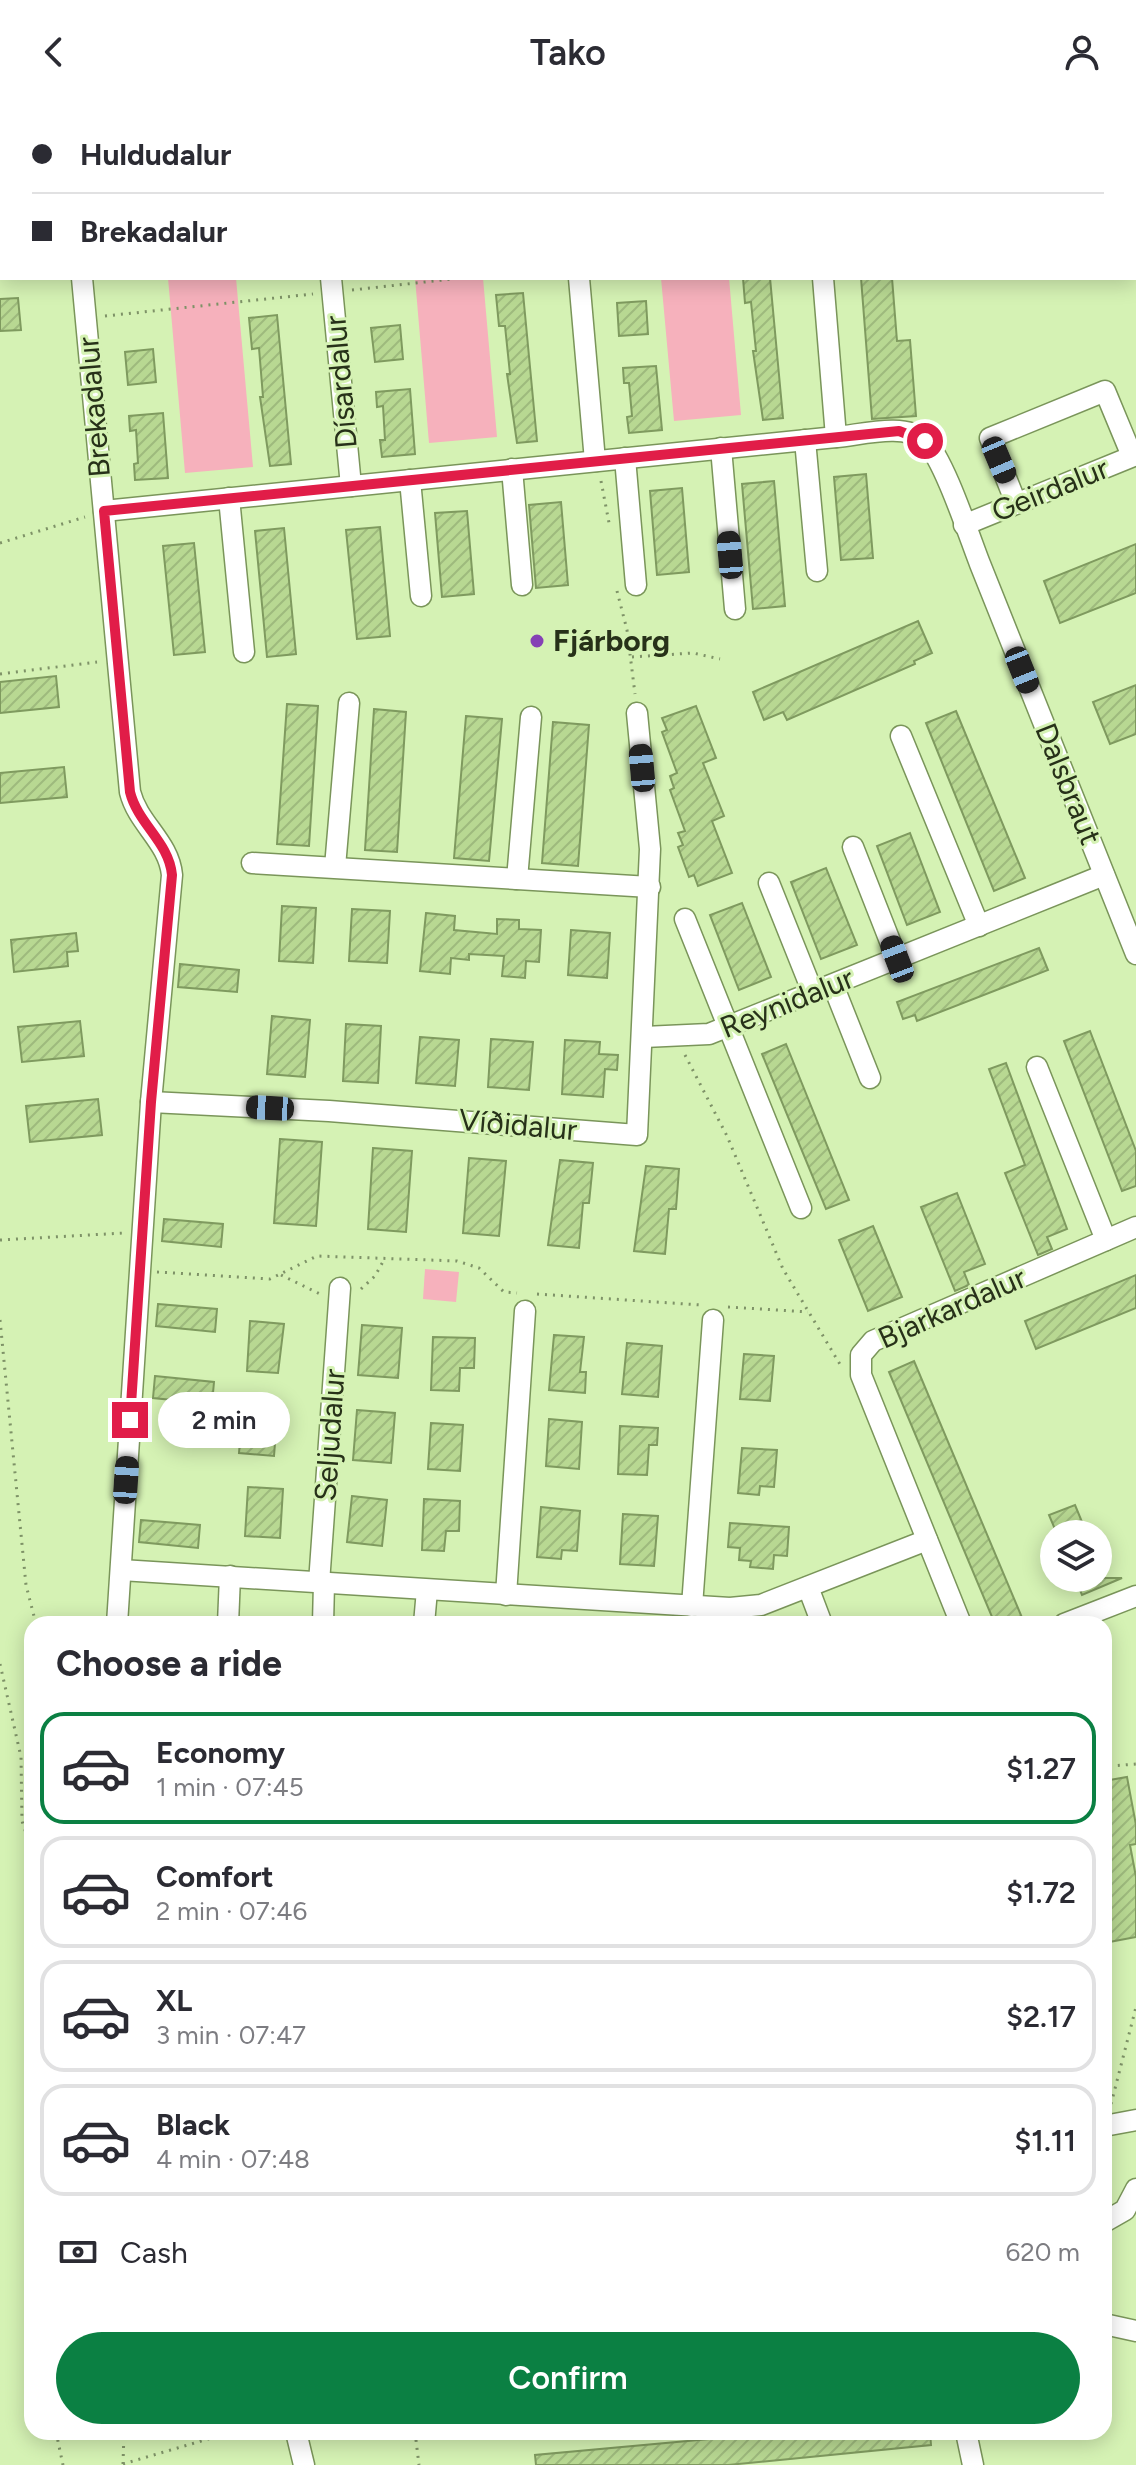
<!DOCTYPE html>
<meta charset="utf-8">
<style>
:root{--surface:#fff;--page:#f2f2f3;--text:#2b2b33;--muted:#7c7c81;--line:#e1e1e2;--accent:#0b8043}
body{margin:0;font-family:Figtree,sans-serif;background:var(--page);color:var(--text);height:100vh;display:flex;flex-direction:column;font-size:30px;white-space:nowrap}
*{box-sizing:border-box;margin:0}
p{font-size:26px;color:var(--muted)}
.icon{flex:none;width:44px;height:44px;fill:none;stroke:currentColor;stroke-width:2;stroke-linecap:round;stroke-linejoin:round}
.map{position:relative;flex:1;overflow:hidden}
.panel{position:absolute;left:24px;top:1512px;width:1088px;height:824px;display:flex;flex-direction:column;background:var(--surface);border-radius:24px;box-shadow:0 4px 20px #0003}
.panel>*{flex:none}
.top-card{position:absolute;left:0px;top:0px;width:1136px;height:176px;box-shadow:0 4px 20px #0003;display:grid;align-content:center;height:176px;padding:0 32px;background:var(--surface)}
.controls{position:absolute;left:1040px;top:1416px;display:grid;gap:16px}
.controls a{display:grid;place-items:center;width:72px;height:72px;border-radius:50%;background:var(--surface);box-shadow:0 4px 20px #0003;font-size:40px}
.end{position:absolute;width:36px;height:36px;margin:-18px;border:10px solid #e11d48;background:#fff;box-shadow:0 0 0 4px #fff}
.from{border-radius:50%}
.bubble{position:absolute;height:56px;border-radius:28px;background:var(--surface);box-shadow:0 4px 20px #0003;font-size:26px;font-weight:600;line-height:56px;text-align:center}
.car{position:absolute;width:24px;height:48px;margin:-24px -12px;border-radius:10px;box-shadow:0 0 6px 2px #0007;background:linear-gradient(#222 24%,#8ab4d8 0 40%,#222 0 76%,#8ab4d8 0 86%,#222 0)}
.top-card b{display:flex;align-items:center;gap:28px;height:76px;font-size:30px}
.top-card b+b{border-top:2px solid var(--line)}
.top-card i{width:20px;height:20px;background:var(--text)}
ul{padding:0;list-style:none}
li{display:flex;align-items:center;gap:24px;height:112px;margin:0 16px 12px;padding:0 16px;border:4px solid var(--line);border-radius:24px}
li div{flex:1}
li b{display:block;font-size:30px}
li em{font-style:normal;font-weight:600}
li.current{border-color:var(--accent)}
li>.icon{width:72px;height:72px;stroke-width:1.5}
h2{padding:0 32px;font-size:36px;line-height:96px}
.pay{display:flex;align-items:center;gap:20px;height:88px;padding:0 32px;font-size:30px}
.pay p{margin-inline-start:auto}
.primary-button{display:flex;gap:16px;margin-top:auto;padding:16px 32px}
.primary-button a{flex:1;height:92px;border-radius:48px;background:var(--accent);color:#fff;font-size:32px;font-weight:600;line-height:92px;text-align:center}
header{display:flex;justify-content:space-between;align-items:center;height:104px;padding:0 32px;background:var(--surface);font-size:36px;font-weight:600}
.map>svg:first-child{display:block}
</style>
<header><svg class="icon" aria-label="back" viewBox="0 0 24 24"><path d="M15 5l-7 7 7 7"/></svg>Tako<svg class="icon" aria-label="person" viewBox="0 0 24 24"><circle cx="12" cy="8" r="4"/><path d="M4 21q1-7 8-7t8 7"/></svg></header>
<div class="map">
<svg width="1136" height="2361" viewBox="0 0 1136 2361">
<defs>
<pattern id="building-hatch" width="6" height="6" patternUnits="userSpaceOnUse" patternTransform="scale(2)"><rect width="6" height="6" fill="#b8d892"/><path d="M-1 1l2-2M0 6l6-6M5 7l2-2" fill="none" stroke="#9eba7d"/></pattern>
</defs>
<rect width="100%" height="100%" fill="#d5f2b4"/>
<!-- green -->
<g fill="#f6b1bc">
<path d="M168,174H236L253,363L185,369Z"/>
<path d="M415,174H483L497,333L429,339Z"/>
<path d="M661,174H729L741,311L674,317Z"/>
<path d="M425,1165L459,1168L456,1198L423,1195Z"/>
</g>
<!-- building -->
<g fill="url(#building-hatch)" stroke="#7f9a5f" stroke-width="2">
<path d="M743,174H770L783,314L763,316L753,247H756L751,198L745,199Z"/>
<path d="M861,174H892L897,237L910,236L916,312L872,315Z"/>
<path d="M523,189L537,337L517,339L507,270H510L505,222H499L496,191Z"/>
<path d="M18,194L21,226L0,227V195Z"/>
<path d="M646,197L648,230L619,232L617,199Z"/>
<path d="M277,211L291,360L270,362L260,293H263L259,244L252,245L249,214Z"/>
<path d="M400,221L403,255L375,258L371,224Z"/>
<path d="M153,245L156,278L128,281L125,248Z"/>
<path d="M656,262L662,326L629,329L627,313L632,312L629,279H624L623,264Z"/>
<path d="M410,285L415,350L382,353L380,336H385L383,302L377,303L376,288Z"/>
<path d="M163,309L168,374L135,376L134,360L138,359L136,326L130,327L129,312Z"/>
<path d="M866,370L873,454L841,456L834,373Z"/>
<path d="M774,377L785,502L753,505L742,380Z"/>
<path d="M682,384L689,468L657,471L650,387Z"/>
<path d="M561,398L568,481L536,484L529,401Z"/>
<path d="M467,407L474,490L442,493L435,409Z"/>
<path d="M380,423L390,532L357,535L346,426Z"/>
<path d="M284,424L296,550L267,553L255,427Z"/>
<path d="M194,439L205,548L174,551L163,442Z"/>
<path d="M1136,440V489L1060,519L1044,477Z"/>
<path d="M918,517L932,549L914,557L915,560L787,616L783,608L764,616L753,588Z"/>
<path d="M56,572L59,603L0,609V578Z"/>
<path d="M1136,581V630L1110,640L1093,598Z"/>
<path d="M287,600L318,602L309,742L277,740Z"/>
<path d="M696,602L716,654L703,659L724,712L712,717L732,769L698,782L694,771L689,773L678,743L683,741L678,729L685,727L670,686L674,684L670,672L677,669L662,628L667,626L662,614Z"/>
<path d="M374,605L406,608L397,748L365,746Z"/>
<path d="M956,607L1025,774L994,787L926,619Z"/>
<path d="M466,612L502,615L489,757L454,754Z"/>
<path d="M553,618L589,621L578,762L542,759Z"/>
<path d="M64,663L67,693L0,699V669Z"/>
<path d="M910,729L940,808L907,821L877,742Z"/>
<path d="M826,764L857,841L821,855L791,778Z"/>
<path d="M742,799L771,873L739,886L710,811Z"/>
<path d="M282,802L316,804L313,859L279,857Z"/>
<path d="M352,805L390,807L387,859L349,857Z"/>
<path d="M426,809L455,812L454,826L497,830V815L519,816V825L541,826L539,858L526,857L525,874L502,872L504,852L469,850V856L451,854L450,870L420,867Z"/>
<path d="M571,826L610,829L607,874L568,871Z"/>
<path d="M76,829L78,847L67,848L68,862L14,868L11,836Z"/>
<path d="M1039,844L1048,866L917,917L915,911L903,915L897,898Z"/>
<path d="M180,860L239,866L237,888L178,883Z"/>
<path d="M272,912L310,916L305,973L267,970Z"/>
<path d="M80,917L84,952L22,958L18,923Z"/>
<path d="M346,920L381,922L378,979L343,977Z"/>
<path d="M1090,927L1136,1047V1082L1122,1087L1064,937Z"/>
<path d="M420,933L459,936L455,982L416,979Z"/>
<path d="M491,935L533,938L529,986L488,983Z"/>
<path d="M565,936L600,938L599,950L618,951L617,966L605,965L603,993L562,990Z"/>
<path d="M786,940L849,1096L826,1105L762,950Z"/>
<path d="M1006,959L1067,1125L1047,1133L1052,1145L1038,1151L1005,1069L1025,1061L989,965Z"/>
<path d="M98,995L102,1031L30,1038L26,1002Z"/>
<path d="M280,1035L322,1038L316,1122L274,1119Z"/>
<path d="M373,1044L412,1047L406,1128L368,1125Z"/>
<path d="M469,1054L506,1057L499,1132L463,1129Z"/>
<path d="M560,1056L593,1059L589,1099H583L579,1144L548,1141Z"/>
<path d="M646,1062L679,1065L676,1105H669L665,1150L634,1147Z"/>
<path d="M957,1089L985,1160L964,1168L969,1181L955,1187L921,1103Z"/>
<path d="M164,1115L223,1120L221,1143L162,1137Z"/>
<path d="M873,1122L902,1193L868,1207L839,1136Z"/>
<path d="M1136,1171V1204L1036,1245L1025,1217Z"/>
<path d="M158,1200L217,1205L215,1228L156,1222Z"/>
<path d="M250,1217L284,1220L278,1269L247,1267Z"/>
<path d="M362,1221L402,1224L398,1274L358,1271Z"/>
<path d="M554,1231L584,1233L580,1268H586L585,1289L549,1286Z"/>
<path d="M433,1233L475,1234L474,1264H460L459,1287L431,1286Z"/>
<path d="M627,1239L662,1242L658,1293L622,1290Z"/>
<path d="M744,1250L774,1252L770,1297L740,1295Z"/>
<path d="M914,1257L1023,1516L1014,1520H995L889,1268Z"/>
<path d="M155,1272L214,1278L212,1300L153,1294Z"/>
<path d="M243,1298L278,1301L274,1352L239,1349Z"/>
<path d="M357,1306L395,1309L391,1359L353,1356Z"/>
<path d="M549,1315L582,1318L579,1365L546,1362Z"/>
<path d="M431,1319L463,1321L460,1367L428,1365Z"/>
<path d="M620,1322L658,1324L657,1341H649L647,1371L618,1370Z"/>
<path d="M742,1344L777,1346L774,1383L760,1382L759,1391L738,1389Z"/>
<path d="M248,1383L283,1385L280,1434L245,1432Z"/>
<path d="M352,1392L387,1396L382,1442L347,1438Z"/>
<path d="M424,1395L460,1397L459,1427H446L444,1447L422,1446Z"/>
<path d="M1075,1401L1087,1430H1057L1049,1411Z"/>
<path d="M541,1403L580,1407L577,1447L562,1446L561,1455L537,1453Z"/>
<path d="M623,1410L658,1412L654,1462L620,1460Z"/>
<path d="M141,1416L200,1421L198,1444L139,1438Z"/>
<path d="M730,1419L789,1423L787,1452L774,1451L773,1465L750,1463L751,1457L739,1456L740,1444L728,1443Z"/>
<path d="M1075,1474H1122L1082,1491Z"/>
<path d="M1127,1673L1136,1721V1740L1130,1741L1136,1773V1833L1104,1839V1677Z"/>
<path d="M785,2328H930L931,2341L728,2361H536L535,2351Z"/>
</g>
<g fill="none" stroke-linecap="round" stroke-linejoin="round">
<defs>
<g id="minor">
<path d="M314,0L315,2"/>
<path d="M564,0V2"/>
<path d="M808,0L809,2"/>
<path d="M169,2L193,0"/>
<path d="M82,174L130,688C138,720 169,738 172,771L151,998L117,1520"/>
<path d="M331,174L351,382"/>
<path d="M579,174L595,357"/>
<path d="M823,174L836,333"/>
<path d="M805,336L817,467"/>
<path d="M721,344L735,505"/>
<path d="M625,354L636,481"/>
<path d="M512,365L522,481"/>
<path d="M410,376L421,492"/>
<path d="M229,394L244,548"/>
<path d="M1016,399L990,334L1105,287L1132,352"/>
<path d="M104,407L836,333C861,331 905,318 925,337C944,355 969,432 980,460C1032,590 1084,720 1136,850"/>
<path d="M964,421L1136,351"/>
<path d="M901,632L979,822"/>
<path d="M853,743L897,855"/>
<path d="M252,759L650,783"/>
<path d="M335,763L349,599"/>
<path d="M517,775L531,613"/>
<path d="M769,779L813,889"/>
<path d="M685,815L801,1104"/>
<path d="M833,881L870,974"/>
<path d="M644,933L709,930L1104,771"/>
<path d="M1037,963L1106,1136"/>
<path d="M151,998L329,1007L637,1031L650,745L637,609"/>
<path d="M121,1466L730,1504L761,1501L927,1436"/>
<path d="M319,1479L340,1184"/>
<path d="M808,1483L822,1520"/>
<path d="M506,1491L525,1207"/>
<path d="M692,1502L713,1216"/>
<path d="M228,1520L230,1472"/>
<path d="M323,1520L324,1479"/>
<path d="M424,1520L427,1486"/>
<path d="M961,1520L861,1271V1251L873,1237L1136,1123"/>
<path d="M1064,1520L1136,1492"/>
<path d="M1104,2022L1136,2016"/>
<path d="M1104,2118L1125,2106L1136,2085"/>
<path d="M1104,2220L1136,2227"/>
<path d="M296,2328L304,2361"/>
<path d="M966,2328L973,2361"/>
</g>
</defs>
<!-- minor casing -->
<use href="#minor" stroke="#7a955a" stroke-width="23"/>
<!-- path -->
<g stroke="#7e9267" stroke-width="3" stroke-dasharray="2 6" stroke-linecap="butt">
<path d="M352,186L461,174"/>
<path d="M105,212L313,190"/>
<path d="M601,377L610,424"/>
<path d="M0,439L85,413"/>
<path d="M617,487L627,526L635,590"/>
<path d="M632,553L693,549L720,555"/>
<path d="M0,570L97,558"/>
<path d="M685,951L727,1032L783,1165L841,1262"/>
<path d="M0,1136L124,1129"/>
<path d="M157,1168L270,1175L317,1152L457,1157L479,1164L504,1188L517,1189"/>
<path d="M281,1171L320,1190"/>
<path d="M361,1185L375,1172L385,1154"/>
<path d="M537,1190L701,1201"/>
<path d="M728,1203L808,1208"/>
<path d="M0,1216L26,1481L36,1520"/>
<path d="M0,1560L21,1653L22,1717L32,1747"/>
<path d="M1104,1647L1110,1662L1136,1660"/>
<path d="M1111,2000L1136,1903"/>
<path d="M56,2328L63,2361"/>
<path d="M415,2328L419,2361"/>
<path d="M123,2360L232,2328"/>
<path d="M123,2360L124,2328"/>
</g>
<!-- minor -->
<use href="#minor" stroke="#fff" stroke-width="20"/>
</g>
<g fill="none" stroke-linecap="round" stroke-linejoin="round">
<!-- route -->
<path stroke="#e11d48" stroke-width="10" d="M130,1316L151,998L172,771C169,738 138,720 130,688L104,407L899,327L925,337"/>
</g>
<!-- markers -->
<circle fill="#8541b5" stroke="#d5f2b4" stroke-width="3" cx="537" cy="537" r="8"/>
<g text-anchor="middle" stroke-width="6" stroke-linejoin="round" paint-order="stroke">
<!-- street labels -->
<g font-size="30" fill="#273119" stroke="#d5f2b4">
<text transform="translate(341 278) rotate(-95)" y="10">Dísardalur</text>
<text transform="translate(94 303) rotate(-95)" y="10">Brekadalur</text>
<text transform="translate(1050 386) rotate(-22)" y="10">Geirdalur</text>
<text transform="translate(1068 680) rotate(68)" y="10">Dalsbraut</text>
<text transform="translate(787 899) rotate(-22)" y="10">Reynidalur</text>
<text transform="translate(518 1021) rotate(5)" y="10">Víðidalur</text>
<text transform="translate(952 1204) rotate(-24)" y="10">Bjarkardalur</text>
<text transform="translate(330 1331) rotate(-86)" y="10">Seljudalur</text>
</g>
<!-- poi labels -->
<g font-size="30" font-weight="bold" fill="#273119" stroke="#d5f2b4" text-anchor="start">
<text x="553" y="547">Fjárborg</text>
</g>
</g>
</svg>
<div class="controls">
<a><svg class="icon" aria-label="layers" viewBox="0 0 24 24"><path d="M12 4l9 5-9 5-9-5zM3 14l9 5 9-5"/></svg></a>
</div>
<i class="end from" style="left:925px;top:337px"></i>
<i class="end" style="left:130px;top:1316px"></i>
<div class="bubble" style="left:158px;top:1288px;width:132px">2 min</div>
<i class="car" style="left:999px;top:356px;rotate:157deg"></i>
<i class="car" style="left:730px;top:451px;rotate:355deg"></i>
<i class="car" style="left:1022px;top:566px;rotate:158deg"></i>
<i class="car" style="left:642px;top:664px;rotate:355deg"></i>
<i class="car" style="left:897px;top:855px;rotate:339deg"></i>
<i class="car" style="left:270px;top:1004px;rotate:273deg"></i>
<i class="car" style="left:126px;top:1376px;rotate:4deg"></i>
<div class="top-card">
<b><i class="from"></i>Huldudalur</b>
<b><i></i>Brekadalur</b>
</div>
<section class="panel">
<h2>Choose a ride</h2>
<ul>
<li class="current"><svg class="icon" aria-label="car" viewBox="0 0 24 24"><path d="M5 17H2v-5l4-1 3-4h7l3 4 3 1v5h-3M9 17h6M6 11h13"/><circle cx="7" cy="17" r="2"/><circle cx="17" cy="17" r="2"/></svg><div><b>Economy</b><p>1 min · 07:45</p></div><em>$1.27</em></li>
<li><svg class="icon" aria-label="car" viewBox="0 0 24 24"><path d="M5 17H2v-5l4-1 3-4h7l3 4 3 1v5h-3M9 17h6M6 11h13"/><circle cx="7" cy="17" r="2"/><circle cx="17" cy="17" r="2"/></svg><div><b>Comfort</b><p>2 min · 07:46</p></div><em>$1.72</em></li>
<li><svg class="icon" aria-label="car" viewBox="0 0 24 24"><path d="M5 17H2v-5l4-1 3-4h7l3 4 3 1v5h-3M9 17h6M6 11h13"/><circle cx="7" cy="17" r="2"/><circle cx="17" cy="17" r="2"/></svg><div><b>XL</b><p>3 min · 07:47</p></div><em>$2.17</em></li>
<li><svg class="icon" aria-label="car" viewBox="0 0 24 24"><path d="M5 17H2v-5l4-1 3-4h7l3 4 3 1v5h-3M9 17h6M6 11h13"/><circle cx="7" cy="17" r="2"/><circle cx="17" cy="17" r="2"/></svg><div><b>Black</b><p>4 min · 07:48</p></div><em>$1.11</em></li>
</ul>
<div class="pay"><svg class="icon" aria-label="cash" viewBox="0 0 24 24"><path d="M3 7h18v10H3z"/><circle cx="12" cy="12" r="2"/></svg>Cash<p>620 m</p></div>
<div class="primary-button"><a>Confirm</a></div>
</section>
</div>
